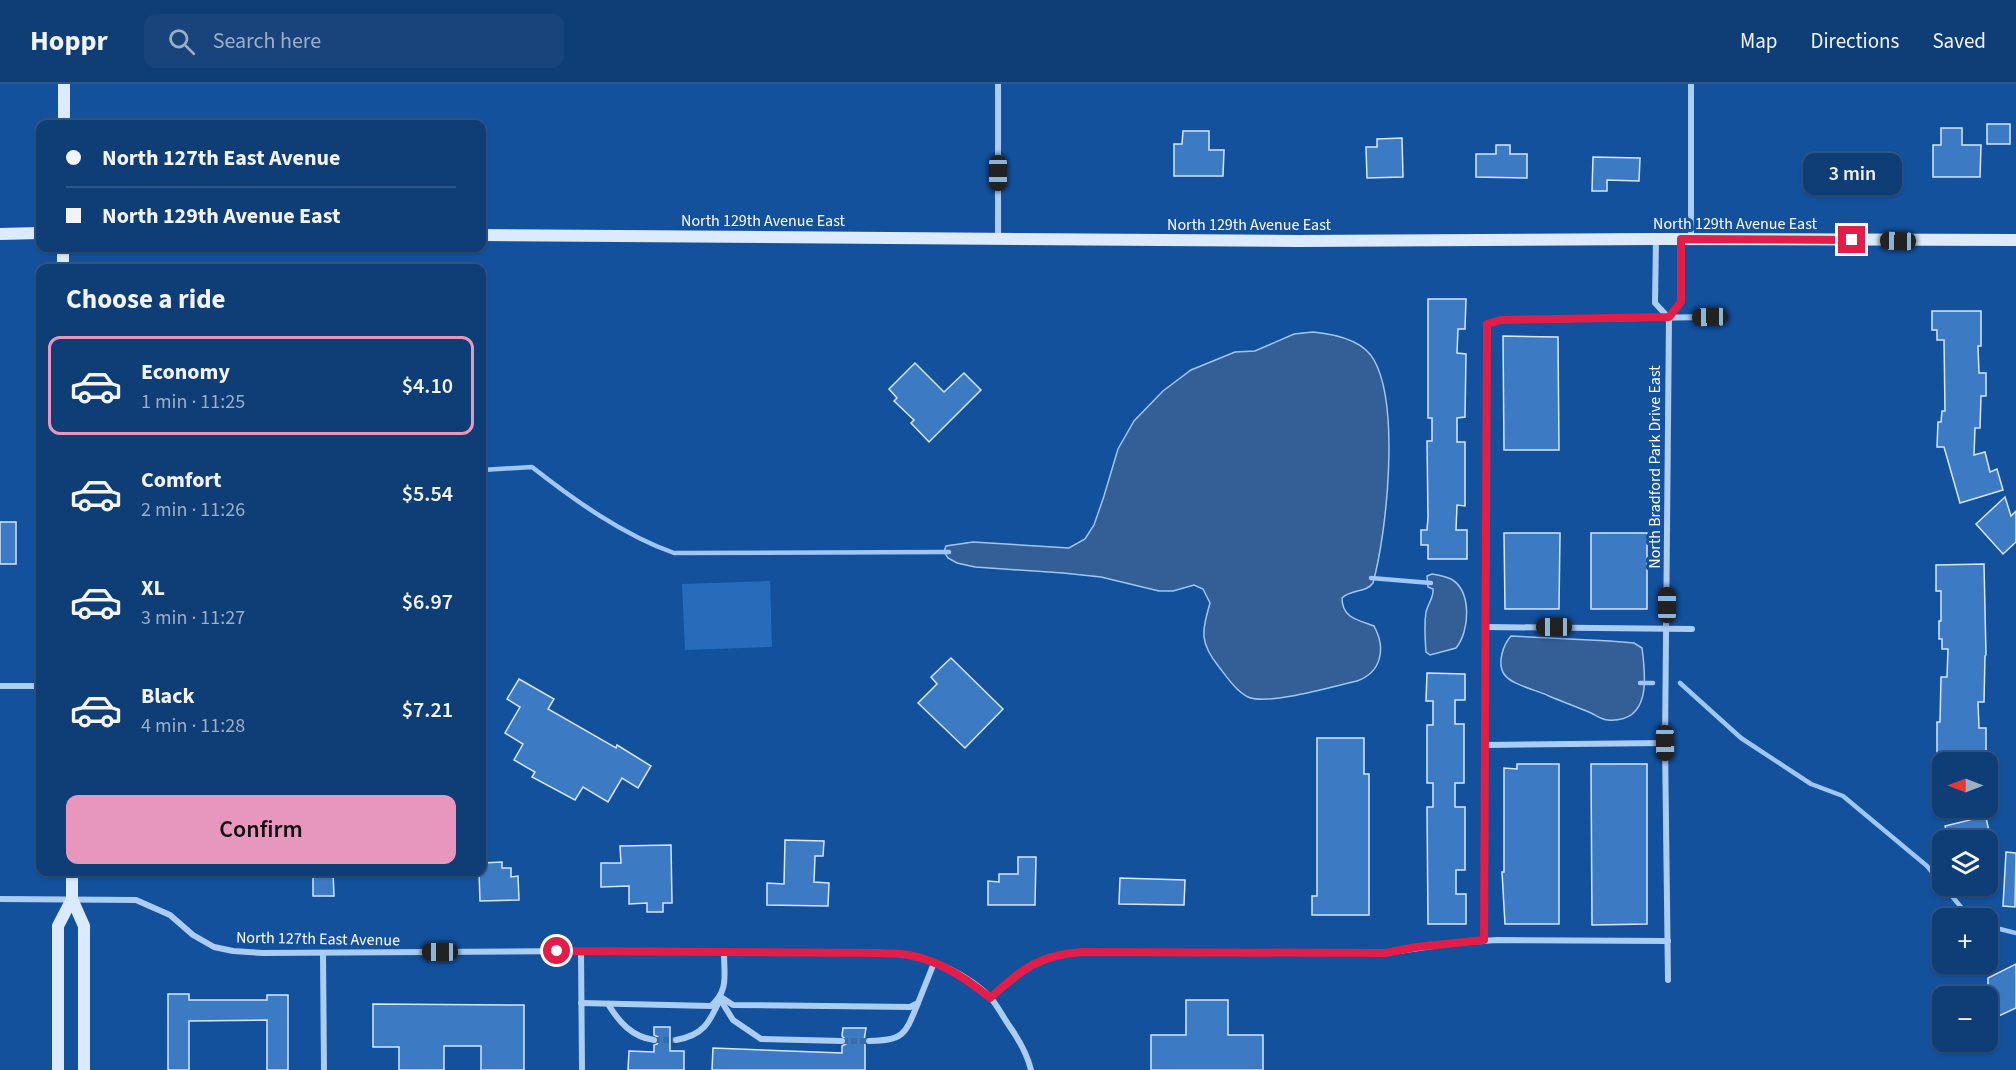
<!DOCTYPE html>
<meta charset="utf-8">
<style>
:root{--surface:#0f3d76;--page:#18447b;--text:#f1f3f6;--muted:#9baec5;--line:#2f5688;--accent:#e797bd}
body{margin:0;font-family:"Source Sans 3",sans-serif;background:var(--page);color:var(--text);height:100vh;display:flex;flex-direction:column;font-size:22px;white-space:nowrap}
*{box-sizing:border-box;margin:0}
p{font-size:20px;color:var(--muted)}
.icon{flex:none;width:33px;height:33px;fill:none;stroke:currentColor;stroke-width:2;stroke-linecap:round;stroke-linejoin:round}
.map{position:relative;flex:1;overflow:hidden}
.panel{position:absolute;left:36px;top:180px;width:450px;height:612px;display:flex;flex-direction:column;background:var(--surface);border-radius:12px;box-shadow:0 2px 4px #0004,0 0 0 2px var(--line)}
.panel>*{flex:none}
.guide{position:absolute;left:36px;top:36px;width:450px;height:132px;border-radius:12px;box-shadow:0 2px 4px #0004,0 0 0 2px var(--line);display:grid;align-content:center;height:132px;padding:0 30px;background:var(--surface)}
.needle{width:39px;rotate:270deg}
.tools{position:absolute;left:1932px;top:668px;display:grid;gap:12px}
.tools a{display:grid;place-items:center;width:66px;height:66px;border-radius:12px;background:var(--surface);box-shadow:0 2px 4px #0004,0 0 0 2px var(--line);font-size:30px}
.end{position:absolute;width:27px;height:27px;margin:-14px;border:8px solid #e11d48;background:#fff;box-shadow:0 0 0 3px #fff}
.from{border-radius:50%}
.bubble{position:absolute;height:42px;border-radius:12px;background:var(--surface);box-shadow:0 2px 4px #0004,0 0 0 2px var(--line);font-size:20px;font-weight:600;line-height:42px;text-align:center}
.car{position:absolute;width:18px;height:36px;margin:-18px -9px;border-radius:8px;box-shadow:0 0 4px 2px #0007;background:linear-gradient(#222 24%,#8ab4d8 0 40%,#222 0 76%,#8ab4d8 0 86%,#222 0)}
.guide b{display:flex;align-items:center;gap:21px;height:57px;font-size:22px}
.guide b+b{border-top:2px solid var(--line)}
.guide i{width:15px;height:15px;background:var(--text)}
ul{padding:0;list-style:none}
li{display:flex;align-items:center;gap:18px;height:99px;margin:0 12px 9px;padding:0 18px;border:3px solid transparent;border-radius:12px}
li div{flex:1}
li b{display:block;font-size:22px}
li em{font-style:normal;font-weight:600}
li.current{border-color:var(--accent)}
li>.icon{width:54px;height:54px;stroke-width:1.5}
h2{padding:0 30px;font-size:27px;line-height:72px}
.action{display:flex;gap:12px;margin-top:auto;padding:12px 30px}
.action a{flex:1;height:69px;border-radius:12px;background:var(--accent);color:#111;font-size:24px;font-weight:600;line-height:69px;text-align:center}
header{display:flex;align-items:center;gap:36px;box-sizing:border-box;height:84px;padding:0 30px;background:var(--surface);border-bottom:2px solid var(--line)}
header strong{font-size:28px}
nav{display:flex;gap:33px;margin-inline-start:auto;font-size:21px}
.search{width:420px;height:54px;background:var(--page);display:flex;align-items:center;gap:15px;box-sizing:border-box;padding:0 21px;border-radius:12px;color:var(--muted);font-size:22px}
.map>svg:first-child{display:block}
</style>
<header>
<strong>Hoppr</strong>
<div class="search"><svg class="icon" aria-label="search" viewBox="0 0 24 24"><circle cx="10" cy="10" r="6"/><path d="M15 15l6 6"/></svg>Search here</div>
<nav><a>Map</a><a>Directions</a><a>Saved</a></nav>
</header>
<div class="map">
<svg width="2016" height="986" viewBox="0 0 2016 986">
<rect width="100%" height="100%" fill="#14519d"/>
<!-- green -->
<path fill="#276bbb" d="M770,497L772,563L685,566L682,500Z"/>
<!-- water -->
<g fill="#335e96" stroke="#9ec7f6" stroke-width="1.5">
<path d="M1313,248C1334,250 1363,256 1374,276C1400,322 1387,448 1373,499C1366,509 1351,505 1342,514C1342,534 1358,536 1374,542C1386,564 1382,588 1357,597C1335,602 1267,622 1248,613C1236,607 1227,593 1219,583C1199,558 1202,548 1210,519L1203,505L1194,501L1173,507H1159L1101,493L1063,489L975,483L957,479L948,474L944,468L946,462L973,458L1069,464L1085,455L1094,441L1104,412L1118,365L1134,337L1163,307L1191,286L1235,268L1255,267L1294,250Z"/>
<path d="M1432,490C1438,491 1445,492 1451,495C1472,507 1470,547 1456,564L1430,571L1426,568C1425,555 1424,541 1426,528C1428,519 1434,514 1433,505L1428,503L1427,492Z"/>
<path d="M1511,552L1610,557L1634,559L1642,564C1646,594 1651,639 1608,636C1602,636 1597,632 1591,629C1577,623 1563,618 1549,612C1537,606 1511,601 1504,590C1497,579 1503,561 1511,552Z"/>
</g>
<g fill="none" stroke-linecap="round" stroke-linejoin="round">
<!-- stream -->
<g stroke="#9ec7f6" stroke-width="4.5">
<path d="M482,386L532,383C574,416 623,451 674,469L949,468"/>
<path d="M1371,494L1431,499"/>
<path d="M1640,599H1653"/>
<path d="M1680,599L1741,654L1811,700L1843,712L1927,782L1970,834"/>
<path d="M1988,842L2016,849"/>
</g>
</g>
<!-- building -->
<g fill="#3d7ac4" stroke="#d4e7fd" stroke-width="1.5">
<rect x="1987" y="40" width="23" height="20"/>
<path d="M1941,44H1962V61H1981L1980,93H1933V61H1941Z"/>
<path d="M1183,47H1209V66H1224L1223,92H1174V60H1182Z"/>
<path d="M1402,54L1403,93L1367,94L1366,63H1377V55Z"/>
<path d="M1496,61H1510V70H1527V94L1476,93V70H1496Z"/>
<path d="M1593,73L1640,74L1639,97L1607,96V107H1592Z"/>
<path d="M1428,215H1466L1465,245H1458L1457,269L1466,270L1465,333L1457,334V358H1465V422L1457,421L1456,446H1467V475H1428V461H1421V446H1427L1428,433L1427,357H1432V334H1428Z"/>
<path d="M1932,227H1981V262H1978L1979,289H1986V312H1981L1980,344H1975L1974,371L1985,368L1990,388L1997,385L2003,406L1960,419L1944,363H1937L1938,338H1941L1942,327H1945L1944,256H1937V246H1932Z"/>
<path d="M1503,252L1558,253L1559,366H1504Z"/>
<path d="M915,279L944,308L964,289L981,306L929,358L911,339L914,336L894,317L897,314L889,305Z"/>
<path d="M2005,413L2011,432L2016,427V458L2003,470L1976,440Z"/>
<rect x="0" y="438" width="16" height="42"/>
<path d="M1504,449H1560L1559,525H1505Z"/>
<rect x="1591" y="449" width="56" height="76"/>
<path d="M1984,480L1986,571L1985,572L1984,618H1978L1979,644H1986V678H1937V638H1940L1941,593H1947L1948,565H1942V555H1939V537H1941V507H1936V481Z"/>
<path d="M951,574L1003,625L965,664L918,619L937,600L931,593Z"/>
<path d="M1427,589L1465,590V616H1455V640H1464V699H1455V723H1465V786H1456V810H1466V840H1428L1427,723H1433V699H1427V641H1433V617H1426Z"/>
<path d="M519,595L554,615L548,625L616,664L617,661L651,682L638,704L622,694L608,718L583,703L575,716L532,693L535,688L514,676L523,660L505,649L520,623L507,615Z"/>
<path d="M1317,654H1364V690H1369V831H1312V812H1317Z"/>
<path d="M1517,680H1559V840H1505L1502,788H1504V684L1517,685Z"/>
<path d="M1591,680H1647V840L1592,841Z"/>
<path d="M1984,725L1989,747L1985,748L1987,756H1957L1956,751L1948,753L1945,742L1970,736L1968,728Z"/>
<path d="M785,756L824,757L823,772H815L814,798L829,799L828,822L767,821V799L784,800Z"/>
<path d="M671,761L672,819H663V828H647V819L629,820V802L601,803V779H621L620,762Z"/>
<path d="M2006,768L2016,769L2015,823L2003,822Z"/>
<path d="M1018,773H1036L1035,821H988V797L999,798V790H1018Z"/>
<path d="M502,778V784H511V793L518,792L519,816L480,817L479,788H482V779Z"/>
<path d="M313,788H333L334,812H313Z"/>
<path d="M1120,794L1185,796L1184,821L1119,820Z"/>
<path d="M2016,880V924L1988,937V894Z"/>
<path d="M168,910H189V916H267V911H288V986H267V936L189,937V986H168Z"/>
<path d="M1186,916H1228V951H1263V986H1151V951H1186Z"/>
<path d="M373,920L524,921V986H481V962H444V986H399V963H373Z"/>
<path d="M654,943H670V967H684V986H628L629,967L654,968V961L657,960L659,957L658,953L654,951Z"/>
<path d="M843,944H866L864,957L865,961V986H712L713,964L842,969V962L846,960L847,957L842,952Z"/>
</g>
<g fill="none" stroke-linecap="round" stroke-linejoin="round">
<!-- street-tunnel -->
<g stroke="#376bac" stroke-width="6" stroke-dasharray="6 3" stroke-linecap="butt">
<path d="M654,956H676"/>
<path d="M842,957H869"/>
</g>
<!-- street -->
<g stroke="#abccf3" stroke-width="6">
<path d="M998,154V0"/>
<path d="M1656,155L1655,219L1668,233"/>
<path d="M1691,155V0"/>
<path d="M1486,543L1692,545"/>
<path d="M0,602H40"/>
<path d="M1486,661L1665,659"/>
<path d="M0,815L136,816L170,831L193,851L214,863L233,867L263,869L581,867L880,869C889,869 899,869 908,871C936,876 969,892 990,913C997,921 1002,931 1008,940C1018,954 1027,969 1031,986"/>
<path d="M1484,856L1487,240L1501,236L1710,233"/>
<path d="M581,867L582,986"/>
<path d="M323,869L324,986"/>
<path d="M1668,896L1665,659L1669,233L1681,218V155"/>
<path d="M990,914C1023,886 1036,873 1081,868L1385,869L1453,859L1497,856L1668,857"/>
<path d="M720,915L733,936L761,955L842,957"/>
<path d="M581,919L711,922C729,906 724,892 724,869"/>
<path d="M608,920C619,938 632,953 654,956"/>
<path d="M676,956C705,951 710,937 721,913L733,921L910,923L918,919L934,879"/>
<path d="M869,957C904,956 905,951 918,919"/>
</g>
<!-- secondary -->
<g stroke="#dbeafd" stroke-width="12">
<path d="M64,40V0"/>
<path d="M0,150L40,149"/>
<path d="M482,151L1298,157L1656,155L2016,156"/>
<path d="M63,184V164"/>
<path d="M72,788V815L84,842V986"/>
<path d="M58,986V842L72,815"/>
</g>
</g>
<g fill="none" stroke-linecap="round" stroke-linejoin="round">
<!-- route -->
<path stroke="#e11d48" stroke-width="8" d="M557,867L880,869C889,870 899,869 908,871C939,876 966,894 990,914C1023,885 1036,872 1081,868L1385,869L1416,863L1484,856L1487,240L1501,236L1669,233L1681,218V155L1852,156"/>
</g>
<g text-anchor="middle" stroke-width="6" stroke-linejoin="round" paint-order="stroke">
<!-- street labels -->
<g font-size="16" fill="#fff" stroke="#14519d">
<text x="763" y="142">North 129th Avenue East</text>
<text x="1735" y="145">North 129th Avenue East</text>
<text x="1249" y="146">North 129th Avenue East</text>
<text transform="translate(1654 383) rotate(-90)" y="6">North Bradford Park Drive East</text>
<text transform="translate(318 854) rotate(1)" y="6">North 127th East Avenue</text>
</g>
</g>
</svg>
<div class="tools">
<a><svg class="needle" viewBox="-14 -14 28 28"><path d="M0-13l5 13h-10z" fill="#e53935"/><path d="M0 13l5-13h-10z" fill="#9baec5"/></svg></a>
<a><svg class="icon" aria-label="layers" viewBox="0 0 24 24"><path d="M12 4l9 5-9 5-9-5zM3 14l9 5 9-5"/></svg></a>
<a>+</a>
<a>−</a>
</div>
<i class="end from" style="left:557px;top:867px"></i>
<i class="end" style="left:1852px;top:156px"></i>
<div class="bubble" style="left:1803px;top:69px;width:99px">3 min</div>
<i class="car" style="left:998px;top:89px;rotate:180deg"></i>
<i class="car" style="left:1898px;top:157px;rotate:271deg"></i>
<i class="car" style="left:1710px;top:233px;rotate:269deg"></i>
<i class="car" style="left:1667px;top:521px;rotate:0deg"></i>
<i class="car" style="left:1554px;top:543px;rotate:270deg"></i>
<i class="car" style="left:1665px;top:659px;rotate:179deg"></i>
<i class="car" style="left:440px;top:868px;rotate:270deg"></i>
<div class="guide">
<b><i class="from"></i>North 127th East Avenue</b>
<b><i></i>North 129th Avenue East</b>
</div>
<section class="panel">
<h2>Choose a ride</h2>
<ul>
<li class="current"><svg class="icon" aria-label="car" viewBox="0 0 24 24"><path d="M5 17H2v-5l4-1 3-4h7l3 4 3 1v5h-3M9 17h6M6 11h13"/><circle cx="7" cy="17" r="2"/><circle cx="17" cy="17" r="2"/></svg><div><b>Economy</b><p>1 min · 11:25</p></div><em>$4.10</em></li>
<li><svg class="icon" aria-label="car" viewBox="0 0 24 24"><path d="M5 17H2v-5l4-1 3-4h7l3 4 3 1v5h-3M9 17h6M6 11h13"/><circle cx="7" cy="17" r="2"/><circle cx="17" cy="17" r="2"/></svg><div><b>Comfort</b><p>2 min · 11:26</p></div><em>$5.54</em></li>
<li><svg class="icon" aria-label="car" viewBox="0 0 24 24"><path d="M5 17H2v-5l4-1 3-4h7l3 4 3 1v5h-3M9 17h6M6 11h13"/><circle cx="7" cy="17" r="2"/><circle cx="17" cy="17" r="2"/></svg><div><b>XL</b><p>3 min · 11:27</p></div><em>$6.97</em></li>
<li><svg class="icon" aria-label="car" viewBox="0 0 24 24"><path d="M5 17H2v-5l4-1 3-4h7l3 4 3 1v5h-3M9 17h6M6 11h13"/><circle cx="7" cy="17" r="2"/><circle cx="17" cy="17" r="2"/></svg><div><b>Black</b><p>4 min · 11:28</p></div><em>$7.21</em></li>
</ul>
<div class="action"><a>Confirm</a></div>
</section>
</div>
